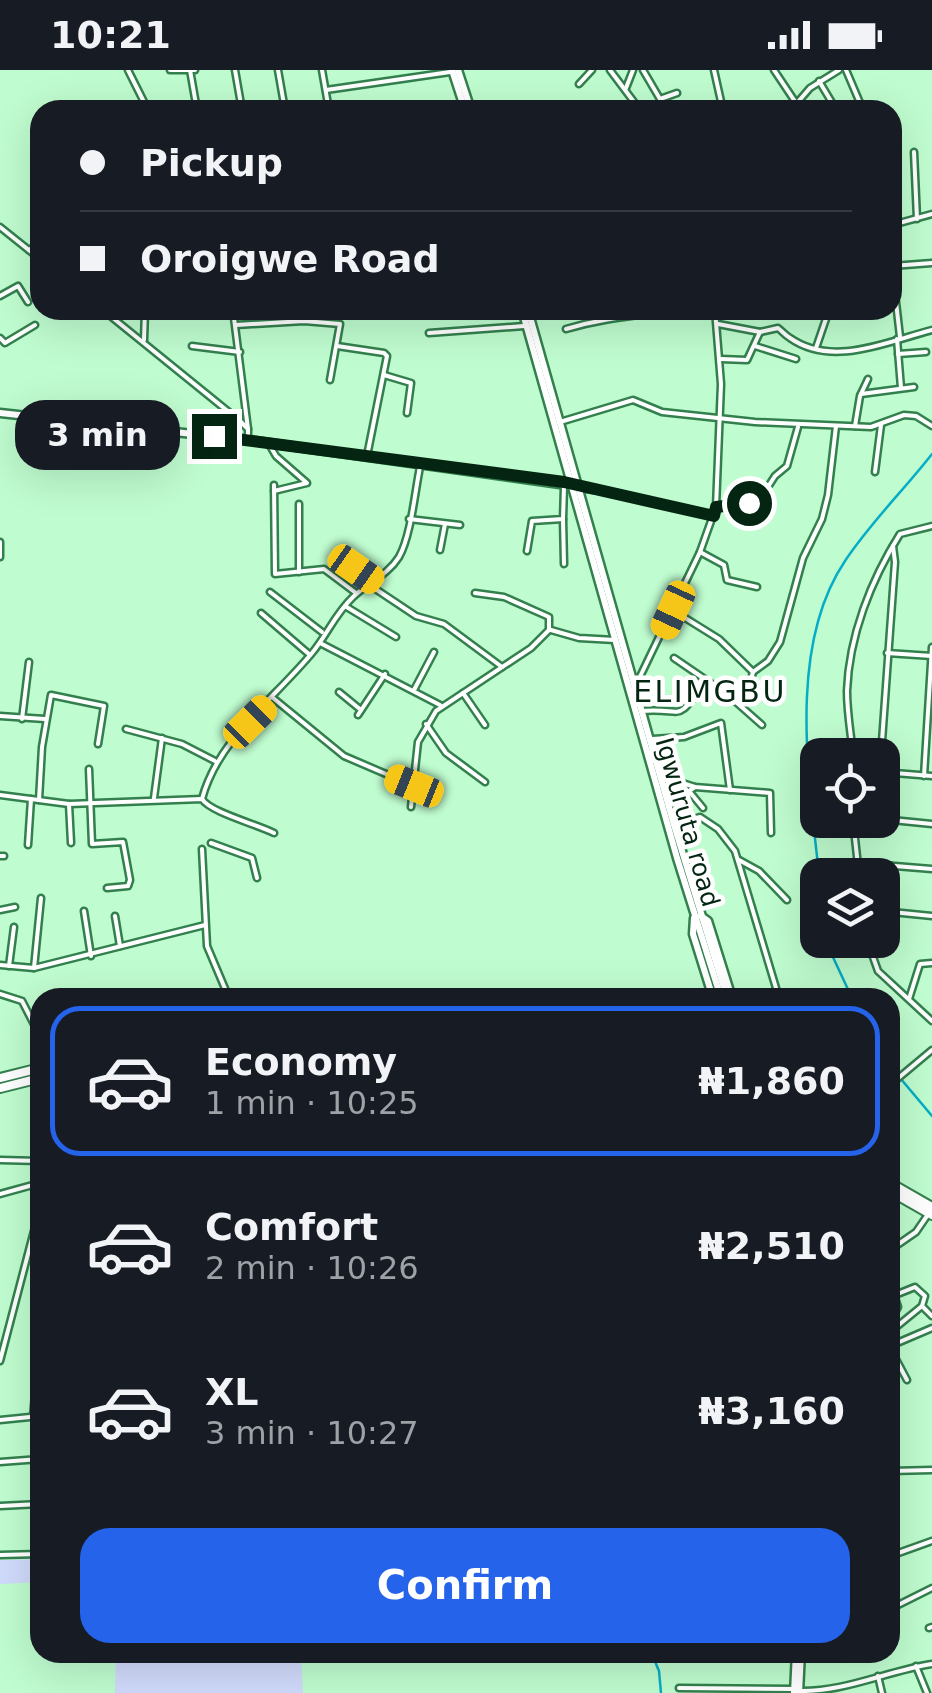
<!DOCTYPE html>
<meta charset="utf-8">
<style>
:root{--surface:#171b24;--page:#20242c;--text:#f1f3f6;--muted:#9ea1a6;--line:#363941;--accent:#2563eb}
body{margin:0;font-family:"DejaVu Sans",sans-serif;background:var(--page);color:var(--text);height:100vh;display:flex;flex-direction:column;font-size:38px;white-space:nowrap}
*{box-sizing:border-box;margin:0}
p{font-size:32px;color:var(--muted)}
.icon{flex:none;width:55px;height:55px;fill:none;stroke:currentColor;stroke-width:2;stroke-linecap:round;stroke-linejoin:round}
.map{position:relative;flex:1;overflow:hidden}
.sheet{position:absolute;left:30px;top:918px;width:870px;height:675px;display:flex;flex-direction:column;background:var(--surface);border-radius:30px;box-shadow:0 10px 40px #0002}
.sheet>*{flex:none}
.banner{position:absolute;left:30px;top:30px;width:872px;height:220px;border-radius:30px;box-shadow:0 10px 40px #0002;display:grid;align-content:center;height:220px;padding:0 50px;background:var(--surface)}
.controls{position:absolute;left:800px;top:668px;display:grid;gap:20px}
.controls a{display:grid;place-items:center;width:100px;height:100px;border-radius:20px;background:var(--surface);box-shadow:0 10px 40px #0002;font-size:50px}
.end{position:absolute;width:45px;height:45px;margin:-22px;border:12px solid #042511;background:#fff;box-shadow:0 0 0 5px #fff}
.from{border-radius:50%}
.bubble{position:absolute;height:70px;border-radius:30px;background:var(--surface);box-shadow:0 10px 40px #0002;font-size:32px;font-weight:700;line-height:70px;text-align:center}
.car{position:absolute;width:30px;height:60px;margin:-30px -15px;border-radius:12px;box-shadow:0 0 8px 2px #0007;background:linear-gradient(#f5c518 24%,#345 0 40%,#f5c518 0 76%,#345 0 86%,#f5c518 0)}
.banner b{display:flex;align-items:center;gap:35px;height:95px;font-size:38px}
.banner b+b{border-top:2px solid var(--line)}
.banner i{width:25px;height:25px;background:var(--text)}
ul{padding:18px 0 0;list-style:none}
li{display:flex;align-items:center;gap:30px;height:150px;margin:0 20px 15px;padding:0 30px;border:5px solid transparent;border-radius:30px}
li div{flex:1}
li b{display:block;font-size:38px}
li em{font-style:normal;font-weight:700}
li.active{border-color:var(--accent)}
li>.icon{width:90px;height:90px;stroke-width:1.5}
.primary-button{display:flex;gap:20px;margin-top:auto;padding:20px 50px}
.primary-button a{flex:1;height:115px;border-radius:30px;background:var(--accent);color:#fff;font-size:40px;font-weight:700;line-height:115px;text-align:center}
.status{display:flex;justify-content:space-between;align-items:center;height:70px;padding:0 50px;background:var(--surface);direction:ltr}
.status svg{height:28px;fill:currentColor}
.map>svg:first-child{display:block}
</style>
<div class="status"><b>10:21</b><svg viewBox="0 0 49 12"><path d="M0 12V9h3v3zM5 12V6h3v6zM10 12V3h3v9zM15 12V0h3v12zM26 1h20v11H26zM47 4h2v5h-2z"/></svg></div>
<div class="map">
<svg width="932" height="1623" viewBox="0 0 932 1623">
<rect width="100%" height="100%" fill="#bffccf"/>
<!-- green -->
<g fill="#d0dafb">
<path d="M40,1489V1512L0,1514V1490Z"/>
<path d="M116,1583H301L303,1623H115Z"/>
</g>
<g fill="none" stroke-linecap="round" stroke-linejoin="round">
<!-- stream -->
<g stroke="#06adc6" stroke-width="2.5">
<path d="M819,805C809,708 787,577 845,491C870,453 904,420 932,384"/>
<path d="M825,870L852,928"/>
<path d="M890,996L932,1046"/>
<path d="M651,1582L659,1601L661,1623"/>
</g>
<defs>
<g id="street">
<path d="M128,0L148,40"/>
<path d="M170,0H195"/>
<path d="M190,0L197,40"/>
<path d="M235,0L242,40"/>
<path d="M278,0L285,40"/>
<path d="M322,0L329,40"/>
<path d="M610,0L640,40"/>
<path d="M643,0L660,29L677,23"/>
<path d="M714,0L722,36L717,40"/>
<path d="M774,0L796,33"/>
<path d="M846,0L863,40"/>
<path d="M819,11L834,36"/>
<path d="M579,14L592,0"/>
<path d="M626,18L633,0"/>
<path d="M326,20L450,2"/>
<path d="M791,40L810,18L839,0"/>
<path d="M914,82L917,149"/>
<path d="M892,155L932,144"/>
<path d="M0,157L40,189"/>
<path d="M29,180L40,173"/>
<path d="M892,196L932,193"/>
<path d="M0,226L18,216L28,232"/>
<path d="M896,232L900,267"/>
<path d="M103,240L240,351L248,359V370"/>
<path d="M223,240L234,241"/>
<path d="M233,240L248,359"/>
<path d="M681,240L716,244"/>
<path d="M718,254L760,262L778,258C782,261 785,265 790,268C833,298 888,271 932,260"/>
<path d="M236,255L304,251L340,254L330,310"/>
<path d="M566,259C606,247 637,246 679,240"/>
<path d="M429,263L524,256"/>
<path d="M0,268L5,273L35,255"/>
<path d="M897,269L901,318"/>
<path d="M144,270L145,240"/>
<path d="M192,276L240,282"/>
<path d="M337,276L384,283L387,286L367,386"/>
<path d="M755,276L796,289"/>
<path d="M816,278L829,240"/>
<path d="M898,284L926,282"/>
<path d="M721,289L747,290L760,262"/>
<path d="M384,305L411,313L407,343"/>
<path d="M861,324L914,317"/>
<path d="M560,352L633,330L662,342L755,352L871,357L904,345L916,346L932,356"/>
<path d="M855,356L860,326L868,309"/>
<path d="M269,374L276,386L307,413L274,421"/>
<path d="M875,402L881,355"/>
<path d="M274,415L275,504L324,499L356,523"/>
<path d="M578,418L616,423L713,446"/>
<path d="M716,437L738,436L762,426L775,406L787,396L798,357"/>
<path d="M409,449L460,455"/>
<path d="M563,449L564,494"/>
<path d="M0,472V487"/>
<path d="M440,480L445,454"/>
<path d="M527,481L532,451L563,449L564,417"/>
<path d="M700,482L724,495L727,510L757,517"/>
<path d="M338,486L375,512"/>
<path d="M299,502V434"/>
<path d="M371,516L416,546L444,554L502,597"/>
<path d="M270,522L322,562"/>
<path d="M345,536L396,567"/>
<path d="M674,541L719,569L753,602"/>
<path d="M261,543L310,585"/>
<path d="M551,560L579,568L615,570"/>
<path d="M320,573L440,635"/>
<path d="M887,583L932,586"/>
<path d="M674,588L728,625L762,655"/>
<path d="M635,617L700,482L716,437L721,314L715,240"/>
<path d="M414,620L434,582"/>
<path d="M339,622L361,640"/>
<path d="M463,623L485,655"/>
<path d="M728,625L749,617L753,602L768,591L780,572L803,488L822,449L828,425L836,356"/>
<path d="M273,628L344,686L414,716L430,728"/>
<path d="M641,641C686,637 673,656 706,612"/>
<path d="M358,645L385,604"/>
<path d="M0,646L45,649"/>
<path d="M22,649L29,592"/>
<path d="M426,654L446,683L485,712"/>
<path d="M126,659L182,674L215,691"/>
<path d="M652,669L684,667L721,653L730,720"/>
<path d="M853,685C851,664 847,643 847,621C849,566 871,510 900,464L932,456"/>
<path d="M881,685L895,492L893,476"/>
<path d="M89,699L92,774L123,772L130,810L128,816L107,818"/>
<path d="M882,702L932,706"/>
<path d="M660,706L695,717L770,723L771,763"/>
<path d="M924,706L932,577"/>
<path d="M695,717L689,721L703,738"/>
<path d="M0,725L69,734L202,729C210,742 256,754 274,763"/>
<path d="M154,728L162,668"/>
<path d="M202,729C218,669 273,630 312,583C327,565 335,544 353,527C367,513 387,506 399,487C411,466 415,421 420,397"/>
<path d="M39,730L42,677L51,625L104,636L98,674"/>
<path d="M69,734L71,773"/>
<path d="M411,737L418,672L436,641L531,578L549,560V547L504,527L475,523"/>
<path d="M882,749L932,754"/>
<path d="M690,750L700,747L718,759L735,781L779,928"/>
<path d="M853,750L859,805"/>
<path d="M211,773L252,788L257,808"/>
<path d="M28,775L31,729"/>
<path d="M202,779L207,876L229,928"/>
<path d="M0,786H4"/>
<path d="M739,790L759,801L787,830"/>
<path d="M858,793L932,799"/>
<path d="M0,840L15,837"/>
<path d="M84,841L91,886"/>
<path d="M882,841L932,846"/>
<path d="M115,846L120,876"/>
<path d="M867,870L878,901L932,951"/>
<path d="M0,895L34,898L205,855"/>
<path d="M9,896L14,857"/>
<path d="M34,898L41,828"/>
<path d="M0,924L22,931L40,966"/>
<path d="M909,929L920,894L932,893"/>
<path d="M890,1015L932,980"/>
<path d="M0,1090L40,1091"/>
<path d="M0,1124L40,1113"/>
<path d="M890,1180L916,1162L929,1143"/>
<path d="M894,1225L898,1237L894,1244L895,1258L922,1236"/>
<path d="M890,1227L915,1217L925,1226L922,1236L932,1246"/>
<path d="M890,1276L932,1258"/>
<path d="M890,1278L907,1310"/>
<path d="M0,1291L40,1138"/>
<path d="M33,1347L36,1313L40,1307"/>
<path d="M0,1350L40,1346"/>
<path d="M0,1392L40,1389"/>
<path d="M890,1401L932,1400"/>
<path d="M0,1436L40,1434"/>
<path d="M0,1485L40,1484"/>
<path d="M890,1486L932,1471"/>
<path d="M890,1539L932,1518"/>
<path d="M929,1558L932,1557"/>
<path d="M916,1596L927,1623"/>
<path d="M878,1606L882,1623"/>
<path d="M679,1618L794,1619"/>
<path d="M799,1621C845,1622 887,1601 932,1594"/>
</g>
<g id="secondary">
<path d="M452,0L465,40"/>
<path d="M458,0L471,40"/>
<path d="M522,240L677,788L721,928"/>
<path d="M528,240L674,755L727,928"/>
<path d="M0,343L248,370L574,416"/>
<path d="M701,846L708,851L732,928"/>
<path d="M694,848L693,864L713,928"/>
<path d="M794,1623L796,1582"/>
<path d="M799,1623L801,1582"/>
</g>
<g id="primary">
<path d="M0,1008L40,998"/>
<path d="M0,1018L40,1008"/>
<path d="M890,1113L932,1137"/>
<path d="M890,1121L932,1145"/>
</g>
</defs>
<!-- street casing -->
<use href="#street" stroke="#33804e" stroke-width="9"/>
<!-- secondary casing -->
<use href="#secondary" stroke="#33804e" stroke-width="11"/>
<!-- primary casing -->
<use href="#primary" stroke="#33804e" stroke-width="12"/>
<!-- street -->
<use href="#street" stroke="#fff" stroke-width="4"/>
<!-- secondary -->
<use href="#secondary" stroke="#fff" stroke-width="6"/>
<!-- primary -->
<use href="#primary" stroke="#fff" stroke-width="8"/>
</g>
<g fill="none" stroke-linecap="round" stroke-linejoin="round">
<!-- route -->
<path stroke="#042511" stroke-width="12" d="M214,366L564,412L714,446L716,437L749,433"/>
</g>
<g text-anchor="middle" stroke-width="9" stroke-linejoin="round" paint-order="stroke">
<!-- street labels -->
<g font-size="25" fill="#042511" stroke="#fff">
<text transform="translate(688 752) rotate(74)" y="9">Igwuruta road</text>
</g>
<!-- quarter labels -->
<g font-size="30" letter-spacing="2.5" fill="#042511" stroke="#fff">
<text x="710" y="632">ELIMGBU</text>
</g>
</g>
</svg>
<div class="controls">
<a><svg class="icon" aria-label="locate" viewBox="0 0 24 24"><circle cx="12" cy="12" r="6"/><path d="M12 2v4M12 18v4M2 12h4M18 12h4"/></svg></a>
<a><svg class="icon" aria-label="layers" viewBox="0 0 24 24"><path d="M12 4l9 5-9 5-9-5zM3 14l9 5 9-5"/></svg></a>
</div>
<i class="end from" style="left:749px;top:433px"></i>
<i class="end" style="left:214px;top:366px"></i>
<div class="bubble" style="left:15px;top:330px;width:165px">3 min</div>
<i class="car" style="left:356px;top:499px;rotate:125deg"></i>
<i class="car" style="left:673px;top:540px;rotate:205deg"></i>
<i class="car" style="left:250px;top:652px;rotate:45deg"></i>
<i class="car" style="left:414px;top:716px;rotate:292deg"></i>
<div class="banner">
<b><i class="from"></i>Pickup</b>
<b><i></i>Oroigwe Road</b>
</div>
<section class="sheet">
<ul>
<li class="active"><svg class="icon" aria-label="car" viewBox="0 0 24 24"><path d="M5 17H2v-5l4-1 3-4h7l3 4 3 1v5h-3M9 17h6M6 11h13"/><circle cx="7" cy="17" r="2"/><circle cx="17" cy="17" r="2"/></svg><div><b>Economy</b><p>1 min · 10:25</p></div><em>₦1,860</em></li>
<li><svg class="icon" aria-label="car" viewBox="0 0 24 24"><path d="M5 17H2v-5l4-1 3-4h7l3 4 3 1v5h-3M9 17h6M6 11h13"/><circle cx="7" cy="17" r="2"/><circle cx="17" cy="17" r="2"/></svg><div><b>Comfort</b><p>2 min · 10:26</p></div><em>₦2,510</em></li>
<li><svg class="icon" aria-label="car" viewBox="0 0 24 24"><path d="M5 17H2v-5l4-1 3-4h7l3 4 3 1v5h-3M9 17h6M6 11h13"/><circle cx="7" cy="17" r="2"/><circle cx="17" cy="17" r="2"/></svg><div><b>XL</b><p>3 min · 10:27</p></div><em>₦3,160</em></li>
</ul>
<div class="primary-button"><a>Confirm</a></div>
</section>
</div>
